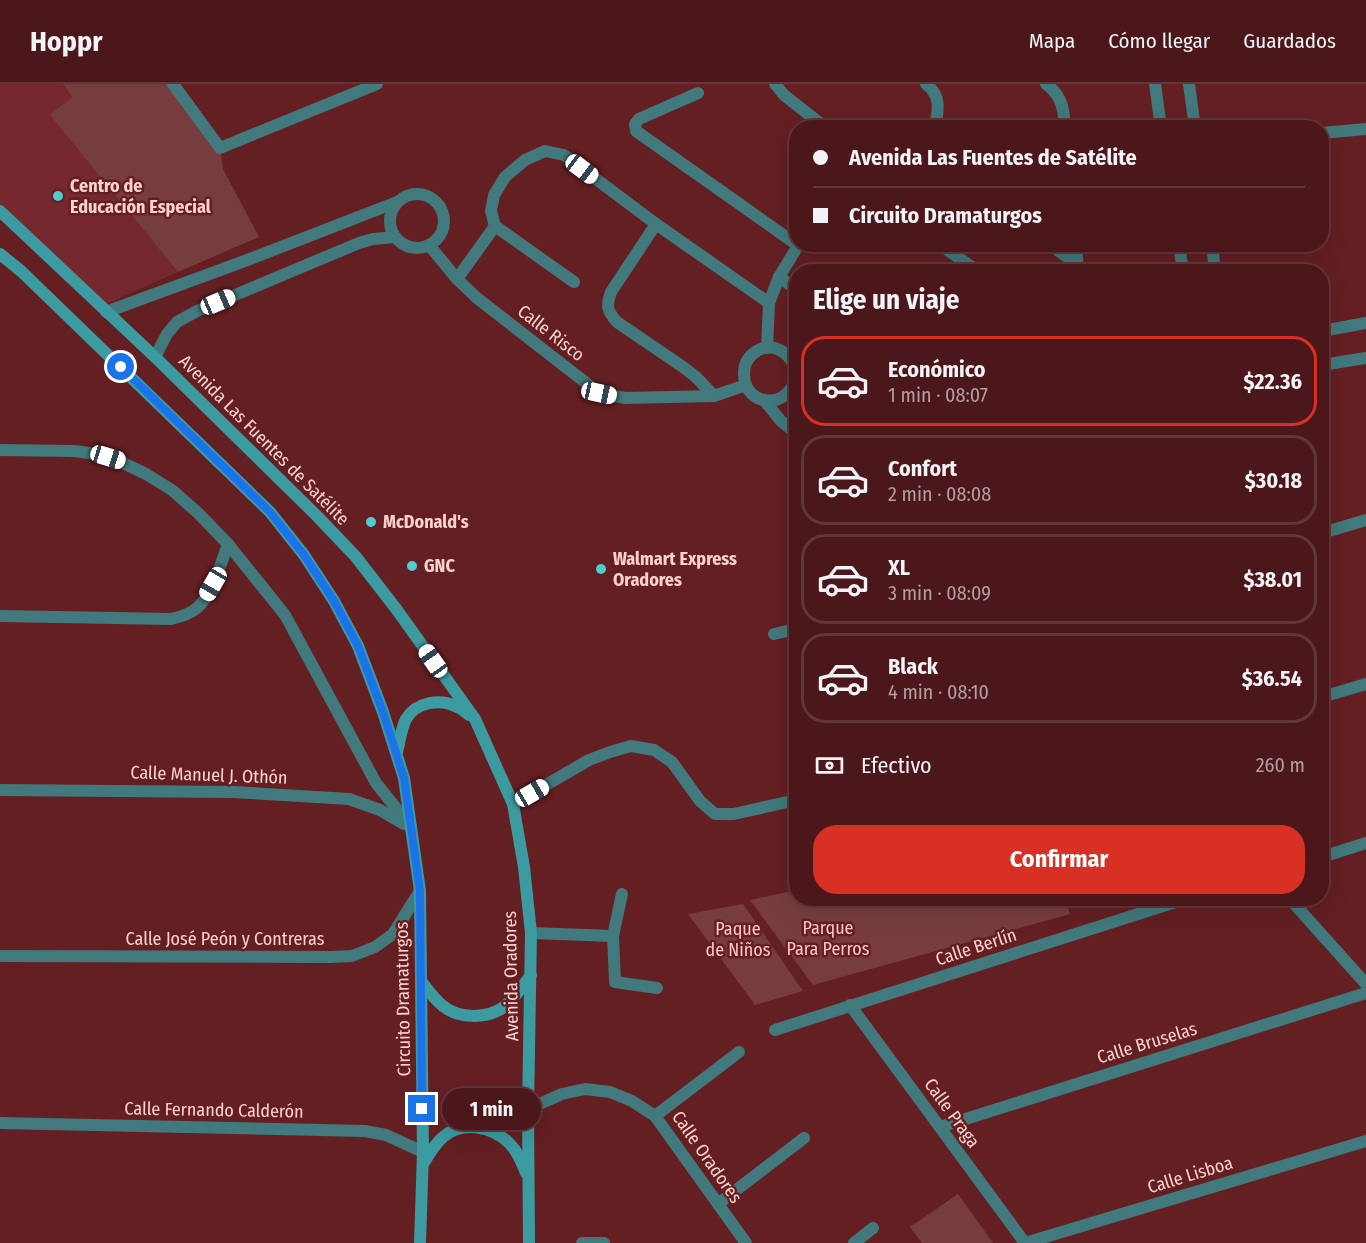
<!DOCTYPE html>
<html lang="es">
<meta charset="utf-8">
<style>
:root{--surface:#4b171a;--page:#552427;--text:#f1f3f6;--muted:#b29fa2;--line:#623639;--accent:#d93025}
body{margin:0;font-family:"Fira Sans Condensed",sans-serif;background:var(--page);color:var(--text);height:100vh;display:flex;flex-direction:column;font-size:22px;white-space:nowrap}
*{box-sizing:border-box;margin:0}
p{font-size:20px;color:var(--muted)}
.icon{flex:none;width:33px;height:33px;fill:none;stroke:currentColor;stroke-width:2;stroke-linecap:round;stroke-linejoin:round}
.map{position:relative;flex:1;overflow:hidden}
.panel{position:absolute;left:789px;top:180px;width:540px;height:642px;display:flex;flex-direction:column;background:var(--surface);border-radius:24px;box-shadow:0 6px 24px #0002,0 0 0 2px var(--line)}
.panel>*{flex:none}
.guide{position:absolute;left:789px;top:36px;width:540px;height:132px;border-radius:24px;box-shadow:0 6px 24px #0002,0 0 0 2px var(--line);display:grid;align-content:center;height:132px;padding:0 24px;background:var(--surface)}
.end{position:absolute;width:27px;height:27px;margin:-14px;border:8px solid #1a73e8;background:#fff;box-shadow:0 0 0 3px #fff}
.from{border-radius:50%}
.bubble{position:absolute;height:42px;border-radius:21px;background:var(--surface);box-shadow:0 6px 24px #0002,0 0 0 2px var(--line);font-size:20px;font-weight:700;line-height:42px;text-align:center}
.car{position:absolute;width:18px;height:36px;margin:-18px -9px;border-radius:8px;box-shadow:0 0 4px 2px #0007;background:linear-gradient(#fff 24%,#345 0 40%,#fff 0 76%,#345 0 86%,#fff 0)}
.guide b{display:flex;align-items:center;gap:21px;height:57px;font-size:22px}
.guide b+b{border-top:2px solid var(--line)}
.guide i{width:15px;height:15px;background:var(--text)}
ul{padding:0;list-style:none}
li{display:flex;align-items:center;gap:18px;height:90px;margin:0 12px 9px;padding:0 12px;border:3px solid var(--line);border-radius:24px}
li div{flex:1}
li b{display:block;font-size:22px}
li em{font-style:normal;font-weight:700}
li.current{border-color:var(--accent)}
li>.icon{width:54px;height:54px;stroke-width:1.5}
h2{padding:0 24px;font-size:27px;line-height:72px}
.pay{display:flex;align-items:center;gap:15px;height:66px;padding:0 24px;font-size:22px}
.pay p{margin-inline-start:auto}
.cta{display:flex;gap:12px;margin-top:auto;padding:12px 24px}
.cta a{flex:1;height:69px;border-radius:24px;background:var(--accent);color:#fff;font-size:24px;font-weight:700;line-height:69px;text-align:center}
header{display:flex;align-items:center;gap:36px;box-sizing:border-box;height:84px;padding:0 30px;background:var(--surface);border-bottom:2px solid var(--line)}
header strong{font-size:28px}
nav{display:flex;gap:33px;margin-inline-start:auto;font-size:21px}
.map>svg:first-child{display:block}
</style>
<header>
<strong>Hoppr</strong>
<nav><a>Mapa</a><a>Cómo llegar</a><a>Guardados</a></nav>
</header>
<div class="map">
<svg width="1366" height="1159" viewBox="0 0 1366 1159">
<rect width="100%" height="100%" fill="#641f23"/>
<!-- built -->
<path fill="#75282d" d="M0,0H63L72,13L51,31L178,188L101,222L0,127Z"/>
<!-- green -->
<g fill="#773d3e">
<path d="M63,0H173L220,64L223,85L259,153L178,188L50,31L72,13Z"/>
<path d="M796,806V814L1065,815L1070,830L813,901L750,816Z"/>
<path d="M743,820L803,907L755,921L688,830Z"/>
<path d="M958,1110L993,1159H922L910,1143Z"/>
</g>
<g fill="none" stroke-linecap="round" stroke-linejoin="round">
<!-- minor -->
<g stroke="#42797c" stroke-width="12">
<path d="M173,0L220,64L377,0"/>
<path d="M775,0L784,11L826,44"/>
<path d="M926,0C942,12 938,27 935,44"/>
<path d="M1046,0C1062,11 1064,26 1065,44"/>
<path d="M698,9L639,35L635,40L636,47L796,160"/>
<path d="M1322,49L1366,45"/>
<circle cx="417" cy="137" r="27"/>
<path d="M656,140L769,219"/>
<path d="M939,160L979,188"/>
<path d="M1049,160L1078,181"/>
<path d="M1076,160L1078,186"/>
<path d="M429,161L457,195L477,214L599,309L625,314L714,312L746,301"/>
<path d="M779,193L796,205"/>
<path d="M457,195L495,142"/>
<path d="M574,198L495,142L491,127L494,111L505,93L525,76L545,67L564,71L656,140L611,208C606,222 607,227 617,238L683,283L696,293L714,312"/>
<path d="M106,228L250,175L397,118"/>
<path d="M767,264L769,219L779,193L799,160"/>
<path d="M155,273L167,250L177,238L197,227L359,159L373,155L395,153"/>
<path d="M796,288C792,269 771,255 754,269C747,274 744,282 744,290C744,325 793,326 796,289"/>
<path d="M764,316L781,337L796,349"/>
<path d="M0,366L74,367L96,370L119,377L146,390L172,406L198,429L228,460L285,531L376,699L411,743"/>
<path d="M1322,449L1366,436"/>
<path d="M0,532L171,535C180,533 190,530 197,524C213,510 221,479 228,460"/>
<path d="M774,550L796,545"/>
<path d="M1322,613L1366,600"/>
<path d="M0,706L234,708L349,715L380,726L404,740"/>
<path d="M513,720L589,676L610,668L631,662L654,666L672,678L700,717L715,730H734L796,716"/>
<path d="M1322,773L1366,759"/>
<path d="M622,810L613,852L615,898L657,904"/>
<path d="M1289,814L1366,900"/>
<path d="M531,849L613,852"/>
<path d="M0,872L330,873L352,872L375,863L393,850L420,807"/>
<path d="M850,921L1025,1159"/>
<path d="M775,946L1188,814"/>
<path d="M528,1025L562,1010L585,1005L610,1008L632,1017L655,1032L746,1159"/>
<path d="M655,1032L739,968"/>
<path d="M0,1039L365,1047L386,1051L423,1068"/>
<path d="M940,1043L1366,909"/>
<path d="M718,1120L804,1054"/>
<path d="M582,1159H604"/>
<path d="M854,1159L873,1144"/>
<path d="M1025,1159L1366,1057"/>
</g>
<!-- tertiary -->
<g stroke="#42797c" stroke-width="12">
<path d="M1155,0L1161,44"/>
<path d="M1189,0L1195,44"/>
<path d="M1179,160L1183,188"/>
<path d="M1212,160L1215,188"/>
<path d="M1322,247L1366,239"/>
<path d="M1322,281L1366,274"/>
</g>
<!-- secondary -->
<g stroke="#3c9ba1" stroke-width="12">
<path d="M0,127L155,273L317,432L356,473L397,526L475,635L513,720L524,783L531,849L528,1025L529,1159"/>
<path d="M0,170L21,187L270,428L304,471L334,517L358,562L383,628L404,694L420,807L423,1068L420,1159"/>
<path d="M397,668C400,657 401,645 406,635C416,618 440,614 457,623C461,624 465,628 469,631"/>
<path d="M421,897C428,906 434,915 443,922C459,935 487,935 504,923C515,914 523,902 531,891"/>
<path d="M423,1080C429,1071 434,1061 442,1054C462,1036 493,1042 510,1060C518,1068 522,1079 526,1089"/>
</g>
</g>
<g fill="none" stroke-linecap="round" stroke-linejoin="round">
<!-- route -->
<path stroke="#1a73e8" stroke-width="8" d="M121,283L270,428L304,471L334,517L358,562L383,628L404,694L420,807L422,1025"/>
</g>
<!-- markers -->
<g fill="#51ccd3" stroke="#641f23" stroke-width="2">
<circle cx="58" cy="112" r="6"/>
<circle cx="371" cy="438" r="6"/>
<circle cx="412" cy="482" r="6"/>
<circle cx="601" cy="485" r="6"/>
</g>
<g text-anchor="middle" stroke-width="5" stroke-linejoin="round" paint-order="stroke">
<!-- poi labels -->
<g font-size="18" font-weight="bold" fill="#fdd1cf" stroke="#641f23" text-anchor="start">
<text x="70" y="108">Centro de<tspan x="70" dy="21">Educación Especial</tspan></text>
<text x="383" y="444">McDonald's</text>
<text x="613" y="481">Walmart Express<tspan x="613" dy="21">Oradores</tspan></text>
<text x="424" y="488">GNC</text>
</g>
<!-- street labels -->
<g font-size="18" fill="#fdd1cf" stroke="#641f23">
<text transform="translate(551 249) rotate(38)" y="6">Calle Risco</text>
<text transform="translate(264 356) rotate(45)" y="6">Avenida Las Fuentes de Satélite</text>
<text transform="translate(209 691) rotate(2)" y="6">Calle Manuel J. Othón</text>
<text x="225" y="861">Calle José Peón y Contreras</text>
<text transform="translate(976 863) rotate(-18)" y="6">Calle Berlín</text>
<text transform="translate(511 892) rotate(-91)" y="6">Avenida Oradores</text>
<text transform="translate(403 915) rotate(-91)" y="6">Circuito Dramaturgos</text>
<text transform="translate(1147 959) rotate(-17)" y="6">Calle Bruselas</text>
<text transform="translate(214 1026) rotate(1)" y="6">Calle Fernando Calderón</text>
<text transform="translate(952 1029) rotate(54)" y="6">Calle Praga</text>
<text transform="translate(707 1073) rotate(55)" y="6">Calle Oradores</text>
<text transform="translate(1190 1091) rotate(-17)" y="6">Calle Lisboa</text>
</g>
<!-- park labels -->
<g font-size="18" fill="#fdc5c4" stroke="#641f23">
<text x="828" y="850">Parque<tspan x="828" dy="21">Para Perros</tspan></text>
<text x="738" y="851">Paque<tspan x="738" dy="21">de Niños</tspan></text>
</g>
</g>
</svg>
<i class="end from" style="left:121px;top:283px"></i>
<i class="end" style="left:422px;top:1025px"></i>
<div class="bubble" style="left:442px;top:1004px;width:99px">1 min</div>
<i class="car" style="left:582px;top:85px;rotate:127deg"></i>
<i class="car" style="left:218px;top:218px;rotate:67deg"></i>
<i class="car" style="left:599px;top:309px;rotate:102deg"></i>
<i class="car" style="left:108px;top:373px;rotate:107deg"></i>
<i class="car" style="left:213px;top:500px;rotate:210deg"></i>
<i class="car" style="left:433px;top:577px;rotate:325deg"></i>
<i class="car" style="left:532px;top:709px;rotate:60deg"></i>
<div class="guide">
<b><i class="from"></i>Avenida Las Fuentes de Satélite</b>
<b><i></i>Circuito Dramaturgos</b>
</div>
<section class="panel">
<h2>Elige un viaje</h2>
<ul>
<li class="current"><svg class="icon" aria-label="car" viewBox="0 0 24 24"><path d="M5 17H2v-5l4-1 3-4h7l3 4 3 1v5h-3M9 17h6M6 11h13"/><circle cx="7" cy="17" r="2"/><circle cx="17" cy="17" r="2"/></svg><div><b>Económico</b><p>1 min · 08:07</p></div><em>$22.36</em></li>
<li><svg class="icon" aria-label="car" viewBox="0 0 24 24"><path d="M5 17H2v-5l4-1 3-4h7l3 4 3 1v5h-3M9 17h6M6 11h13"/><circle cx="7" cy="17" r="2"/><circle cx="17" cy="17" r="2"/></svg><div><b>Confort</b><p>2 min · 08:08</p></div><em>$30.18</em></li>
<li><svg class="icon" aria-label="car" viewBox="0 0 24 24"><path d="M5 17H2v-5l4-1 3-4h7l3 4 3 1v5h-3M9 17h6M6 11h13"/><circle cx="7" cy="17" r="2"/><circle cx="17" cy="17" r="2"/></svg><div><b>XL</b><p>3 min · 08:09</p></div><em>$38.01</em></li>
<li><svg class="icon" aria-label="car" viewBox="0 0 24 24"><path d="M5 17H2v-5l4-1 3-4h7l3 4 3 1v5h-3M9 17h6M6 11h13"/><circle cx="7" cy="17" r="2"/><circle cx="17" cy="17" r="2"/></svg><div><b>Black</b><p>4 min · 08:10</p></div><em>$36.54</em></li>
</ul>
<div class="pay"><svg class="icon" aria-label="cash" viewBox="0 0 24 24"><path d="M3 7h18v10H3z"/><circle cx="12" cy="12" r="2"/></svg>Efectivo<p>260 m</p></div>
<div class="cta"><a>Confirmar</a></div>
</section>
</div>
